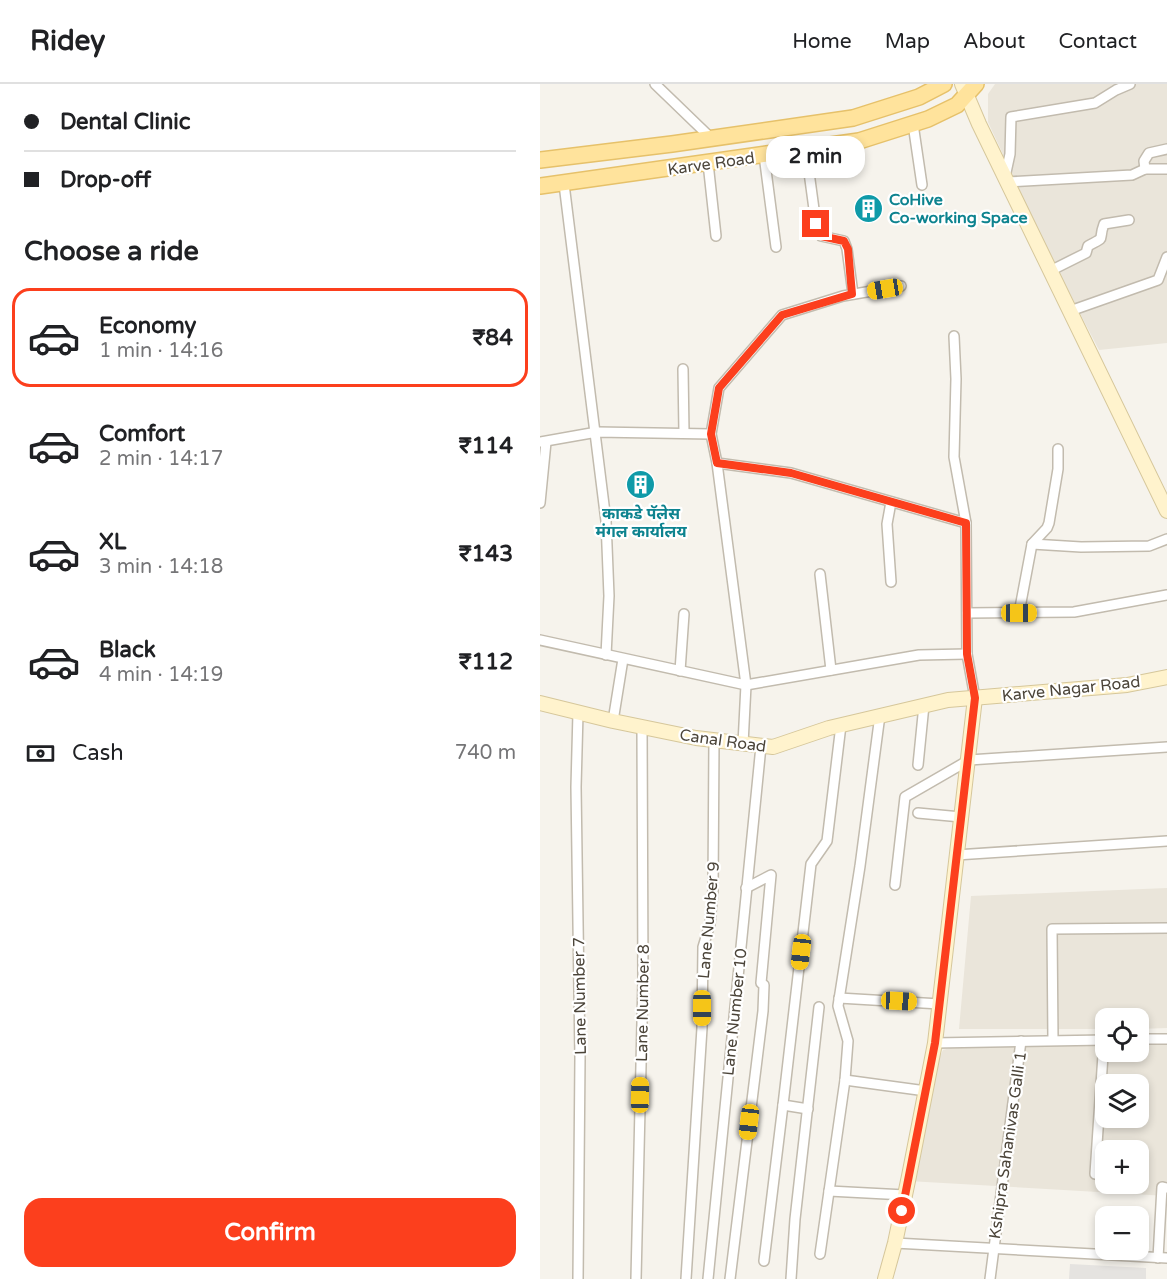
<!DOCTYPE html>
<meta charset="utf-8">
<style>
:root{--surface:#fff;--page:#f2f2f2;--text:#202124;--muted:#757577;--line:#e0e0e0;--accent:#fc3f1d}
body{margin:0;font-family:"Varela Round","Noto Sans Devanagari",sans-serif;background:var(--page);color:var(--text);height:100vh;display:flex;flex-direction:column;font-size:22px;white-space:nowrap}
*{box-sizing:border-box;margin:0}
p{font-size:20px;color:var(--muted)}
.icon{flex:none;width:33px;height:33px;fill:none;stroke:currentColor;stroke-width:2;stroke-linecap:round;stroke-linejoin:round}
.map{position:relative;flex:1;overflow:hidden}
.panel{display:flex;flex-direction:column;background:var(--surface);width:540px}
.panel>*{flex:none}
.hud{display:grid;align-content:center;height:132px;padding:0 24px;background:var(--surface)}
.controls{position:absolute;left:555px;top:924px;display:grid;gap:12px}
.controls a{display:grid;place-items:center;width:54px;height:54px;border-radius:12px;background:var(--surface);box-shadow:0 3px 9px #0003;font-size:30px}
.end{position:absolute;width:27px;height:27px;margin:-14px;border:8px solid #fc3f1d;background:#fff;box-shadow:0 0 0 3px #fff}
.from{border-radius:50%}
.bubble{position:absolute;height:42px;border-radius:18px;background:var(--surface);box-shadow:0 3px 9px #0003;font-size:20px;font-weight:800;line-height:42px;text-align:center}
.car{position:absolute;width:18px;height:36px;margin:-18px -9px;border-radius:8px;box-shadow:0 0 4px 2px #0007;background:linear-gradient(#f5c518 24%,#345 0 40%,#f5c518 0 76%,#345 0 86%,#f5c518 0)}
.hud b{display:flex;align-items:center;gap:21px;height:57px;font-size:22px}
.hud b+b{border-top:2px solid var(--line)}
.hud i{width:15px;height:15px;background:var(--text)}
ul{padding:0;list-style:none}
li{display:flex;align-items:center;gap:18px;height:99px;margin:0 12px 9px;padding:0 12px;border:3px solid transparent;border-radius:18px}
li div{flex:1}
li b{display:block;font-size:22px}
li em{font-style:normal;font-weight:800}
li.selected{border-color:var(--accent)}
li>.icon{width:54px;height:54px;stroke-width:1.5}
h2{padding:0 24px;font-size:27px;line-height:72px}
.pay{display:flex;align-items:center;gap:15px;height:66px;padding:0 24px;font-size:22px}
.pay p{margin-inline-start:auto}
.primary-button{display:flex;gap:12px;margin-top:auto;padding:12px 24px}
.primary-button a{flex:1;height:69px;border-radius:18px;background:var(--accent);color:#fff;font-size:24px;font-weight:800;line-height:69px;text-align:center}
header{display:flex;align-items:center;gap:36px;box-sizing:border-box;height:84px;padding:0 30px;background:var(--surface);border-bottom:2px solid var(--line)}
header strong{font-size:28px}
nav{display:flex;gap:33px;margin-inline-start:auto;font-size:21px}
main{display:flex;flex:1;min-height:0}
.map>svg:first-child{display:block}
</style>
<header>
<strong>Ridey</strong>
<nav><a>Home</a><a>Map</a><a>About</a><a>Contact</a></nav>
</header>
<main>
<section class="panel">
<div class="hud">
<b><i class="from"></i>Dental Clinic</b>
<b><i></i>Drop-off</b>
</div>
<h2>Choose a ride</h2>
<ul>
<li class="selected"><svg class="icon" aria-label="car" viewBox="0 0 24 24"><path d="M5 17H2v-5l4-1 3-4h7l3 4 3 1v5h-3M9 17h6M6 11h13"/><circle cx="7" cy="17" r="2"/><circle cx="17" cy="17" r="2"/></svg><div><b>Economy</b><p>1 min · 14:16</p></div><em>₹84</em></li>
<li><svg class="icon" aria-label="car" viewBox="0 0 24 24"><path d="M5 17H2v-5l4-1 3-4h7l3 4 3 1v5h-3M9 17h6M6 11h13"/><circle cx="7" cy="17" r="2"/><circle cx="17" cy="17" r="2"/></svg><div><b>Comfort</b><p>2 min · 14:17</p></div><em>₹114</em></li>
<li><svg class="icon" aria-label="car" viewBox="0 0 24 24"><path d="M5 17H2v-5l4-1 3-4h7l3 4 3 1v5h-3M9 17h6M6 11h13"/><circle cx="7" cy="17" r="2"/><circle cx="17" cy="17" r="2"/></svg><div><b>XL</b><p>3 min · 14:18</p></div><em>₹143</em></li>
<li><svg class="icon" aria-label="car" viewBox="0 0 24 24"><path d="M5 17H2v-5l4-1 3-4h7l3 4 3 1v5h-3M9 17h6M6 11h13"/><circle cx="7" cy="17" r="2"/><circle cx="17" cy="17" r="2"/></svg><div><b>Black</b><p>4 min · 14:19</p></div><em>₹112</em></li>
</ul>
<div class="pay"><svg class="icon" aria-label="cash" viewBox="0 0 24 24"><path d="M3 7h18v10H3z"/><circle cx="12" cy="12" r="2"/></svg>Cash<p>740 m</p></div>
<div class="primary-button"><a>Confirm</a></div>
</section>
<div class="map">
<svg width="627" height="1195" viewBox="0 0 627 1195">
<rect width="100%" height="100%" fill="#f6f3ec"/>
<!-- residential -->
<g fill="#eae5da" fill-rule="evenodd">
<path d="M455,0H627V259L559,266L510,172L448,38V10Z"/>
<path d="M627,804V944L599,945L598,934H566L565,945H419L431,812Z"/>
<path d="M599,960H627V1112L368,1097L400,972L403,966L417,962L565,961L566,968H598ZM566,1000H598V1034H566ZM566,1066H598V1100H566Z"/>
</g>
<!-- parking -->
<path fill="#e5e3e0" d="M530,1180L606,1184V1195H529Z"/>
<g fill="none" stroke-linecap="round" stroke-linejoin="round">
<defs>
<g id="street">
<path d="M115,0L172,55"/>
<path d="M373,40L382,101"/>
<path d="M627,65L609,69L604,77L605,85H627"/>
<path d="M266,66L276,140L281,152L304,157L307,165L313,210"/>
<path d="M224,71L236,163"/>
<path d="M168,79L176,152"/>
<path d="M465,93L470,70L471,33L555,19L576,6L590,0"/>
<path d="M467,98L592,91L605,85"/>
<path d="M24,100L66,437L69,512L66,571"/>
<path d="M510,187L546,169L548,162C568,151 557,159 564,140L589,136"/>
<path d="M530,227L618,196L627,173"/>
<path d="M414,252L416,295L414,373L426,439L427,570L435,614"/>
<path d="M143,285L144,349"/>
<path d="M0,358L57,348L171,350"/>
<path d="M177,379L251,389L426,439"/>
<path d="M351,418L347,440L351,498"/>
<path d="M0,419L6,358"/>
<path d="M492,460L541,463L609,462L627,455"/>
<path d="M280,490L291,586"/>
<path d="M427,529L534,528L627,511"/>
<path d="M479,529L492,460L507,444L509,439L518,385V365"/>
<path d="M0,556L206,601L379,571L427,570"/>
<path d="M140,587L144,530"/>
<path d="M73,637L83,575"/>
<path d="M203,660L206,601L177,379L171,350L179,304L242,231L303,212L361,202"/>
<path d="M378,681L384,621"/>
<path d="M378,729L421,733"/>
<path d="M416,771L627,757"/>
<path d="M355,801L365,713L429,676L627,663"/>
<path d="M299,914L400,920"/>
<path d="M598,955H627"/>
<path d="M513,956L512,845L627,844"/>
<path d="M395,959L566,956"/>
<path d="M305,996L386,1007"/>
<path d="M268,1025L243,1021L271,780L287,757L301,641"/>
<path d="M555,1090L564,956"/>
<path d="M289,1107L365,1111"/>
<path d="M355,1159L627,1174"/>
<path d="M280,1170L305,996L308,957L298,922L320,782L340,631"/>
<path d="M618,1174L622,1103L627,1104"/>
<path d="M224,1177L243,1021"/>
<path d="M38,1195L40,974L36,703L38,629"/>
<path d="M96,1195L103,896L102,643"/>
<path d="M146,1195L162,944L163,863L170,840L173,806L174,656"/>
<path d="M168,1195L221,662"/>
<path d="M190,1195L223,927L224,901L221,899L231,791L206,804"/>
<path d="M251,1195L255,1135L279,923"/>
<path d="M450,1195L481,957"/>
</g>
<g id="secondary">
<path d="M422,0L439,40L627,427"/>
<path d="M0,619L73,637L156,654L233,663L289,644L408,616L587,601L627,593"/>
<path d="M345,1195L355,1159L369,1092L395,959L435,614"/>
</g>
<g id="primary">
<path d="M0,76L132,60L313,34L379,13L404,0"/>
<path d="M0,102L319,57L388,35L417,21L436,0"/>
</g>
</defs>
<!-- street casing -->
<use href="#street" stroke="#c2bbae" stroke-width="12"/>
<!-- secondary casing -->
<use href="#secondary" stroke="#d6c79b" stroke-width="16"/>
<!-- primary casing -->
<use href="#primary" stroke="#e6c16a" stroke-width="18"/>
<!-- street -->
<use href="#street" stroke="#fff" stroke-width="9"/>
<!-- secondary -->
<use href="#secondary" stroke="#fff3cd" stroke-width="14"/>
<!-- primary -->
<use href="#primary" stroke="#ffe39c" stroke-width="15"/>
</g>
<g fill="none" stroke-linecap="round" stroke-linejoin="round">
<!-- route -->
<path stroke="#fc3f1d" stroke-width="8" d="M276,140L281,152L304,157L308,165L312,210L242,231L179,304L171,350L177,379L251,389L426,439L427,570L435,614L395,959L362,1127"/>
</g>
<!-- icons -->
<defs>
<symbol id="building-disc" viewBox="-11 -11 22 22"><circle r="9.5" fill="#0f9aa8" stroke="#fff"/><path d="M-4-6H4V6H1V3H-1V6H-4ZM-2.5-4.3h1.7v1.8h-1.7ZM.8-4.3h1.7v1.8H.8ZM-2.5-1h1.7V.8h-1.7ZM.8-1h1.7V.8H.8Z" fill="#fff"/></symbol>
</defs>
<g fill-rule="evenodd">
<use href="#building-disc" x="312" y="108" width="33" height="33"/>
<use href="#building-disc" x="84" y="384" width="33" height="33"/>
</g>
<g text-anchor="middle" stroke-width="4.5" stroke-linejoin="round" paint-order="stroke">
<!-- street labels -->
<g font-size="16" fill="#4b4439" stroke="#fff">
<text transform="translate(171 79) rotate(-8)" y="6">Karve Road</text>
<text transform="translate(531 604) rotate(-6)" y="6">Karve Nagar Road</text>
<text transform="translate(183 656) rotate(8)" y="6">Canal Road</text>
<text transform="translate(168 836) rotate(-85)" y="6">Lane Number 9</text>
<text transform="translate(39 912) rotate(-91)" y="6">Lane Number 7</text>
<text transform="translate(102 919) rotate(-89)" y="6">Lane Number 8</text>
<text transform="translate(194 928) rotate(-84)" y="6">Lane Number 10</text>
<text transform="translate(467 1061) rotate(-82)" y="6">Kshipra Sahanivas Galli 1</text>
</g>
<!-- culture labels -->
<g font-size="16" font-weight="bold" fill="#0d838f" stroke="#fff" text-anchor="start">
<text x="349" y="121">CoHive<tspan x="349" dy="18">Co-working Space</tspan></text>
<text x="101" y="435" text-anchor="middle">काकडे पॅलेस<tspan x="101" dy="18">मंगल कार्यालय</tspan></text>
</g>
</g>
</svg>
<div class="controls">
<a><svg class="icon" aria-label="locate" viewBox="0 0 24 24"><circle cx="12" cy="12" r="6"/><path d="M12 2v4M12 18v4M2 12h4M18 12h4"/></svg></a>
<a><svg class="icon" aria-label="layers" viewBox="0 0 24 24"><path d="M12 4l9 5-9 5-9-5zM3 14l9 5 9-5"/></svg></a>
<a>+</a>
<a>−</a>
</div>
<i class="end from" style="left:362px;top:1127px"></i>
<i class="end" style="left:276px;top:140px"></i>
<div class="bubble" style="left:226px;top:52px;width:99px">2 min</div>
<i class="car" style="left:345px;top:205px;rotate:261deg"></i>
<i class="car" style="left:479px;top:529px;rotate:90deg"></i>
<i class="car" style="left:261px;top:868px;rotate:187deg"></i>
<i class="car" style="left:359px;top:917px;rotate:93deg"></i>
<i class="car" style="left:162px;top:924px;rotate:180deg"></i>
<i class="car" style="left:100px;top:1011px;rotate:1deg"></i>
<i class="car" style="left:209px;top:1038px;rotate:187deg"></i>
</div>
</main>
